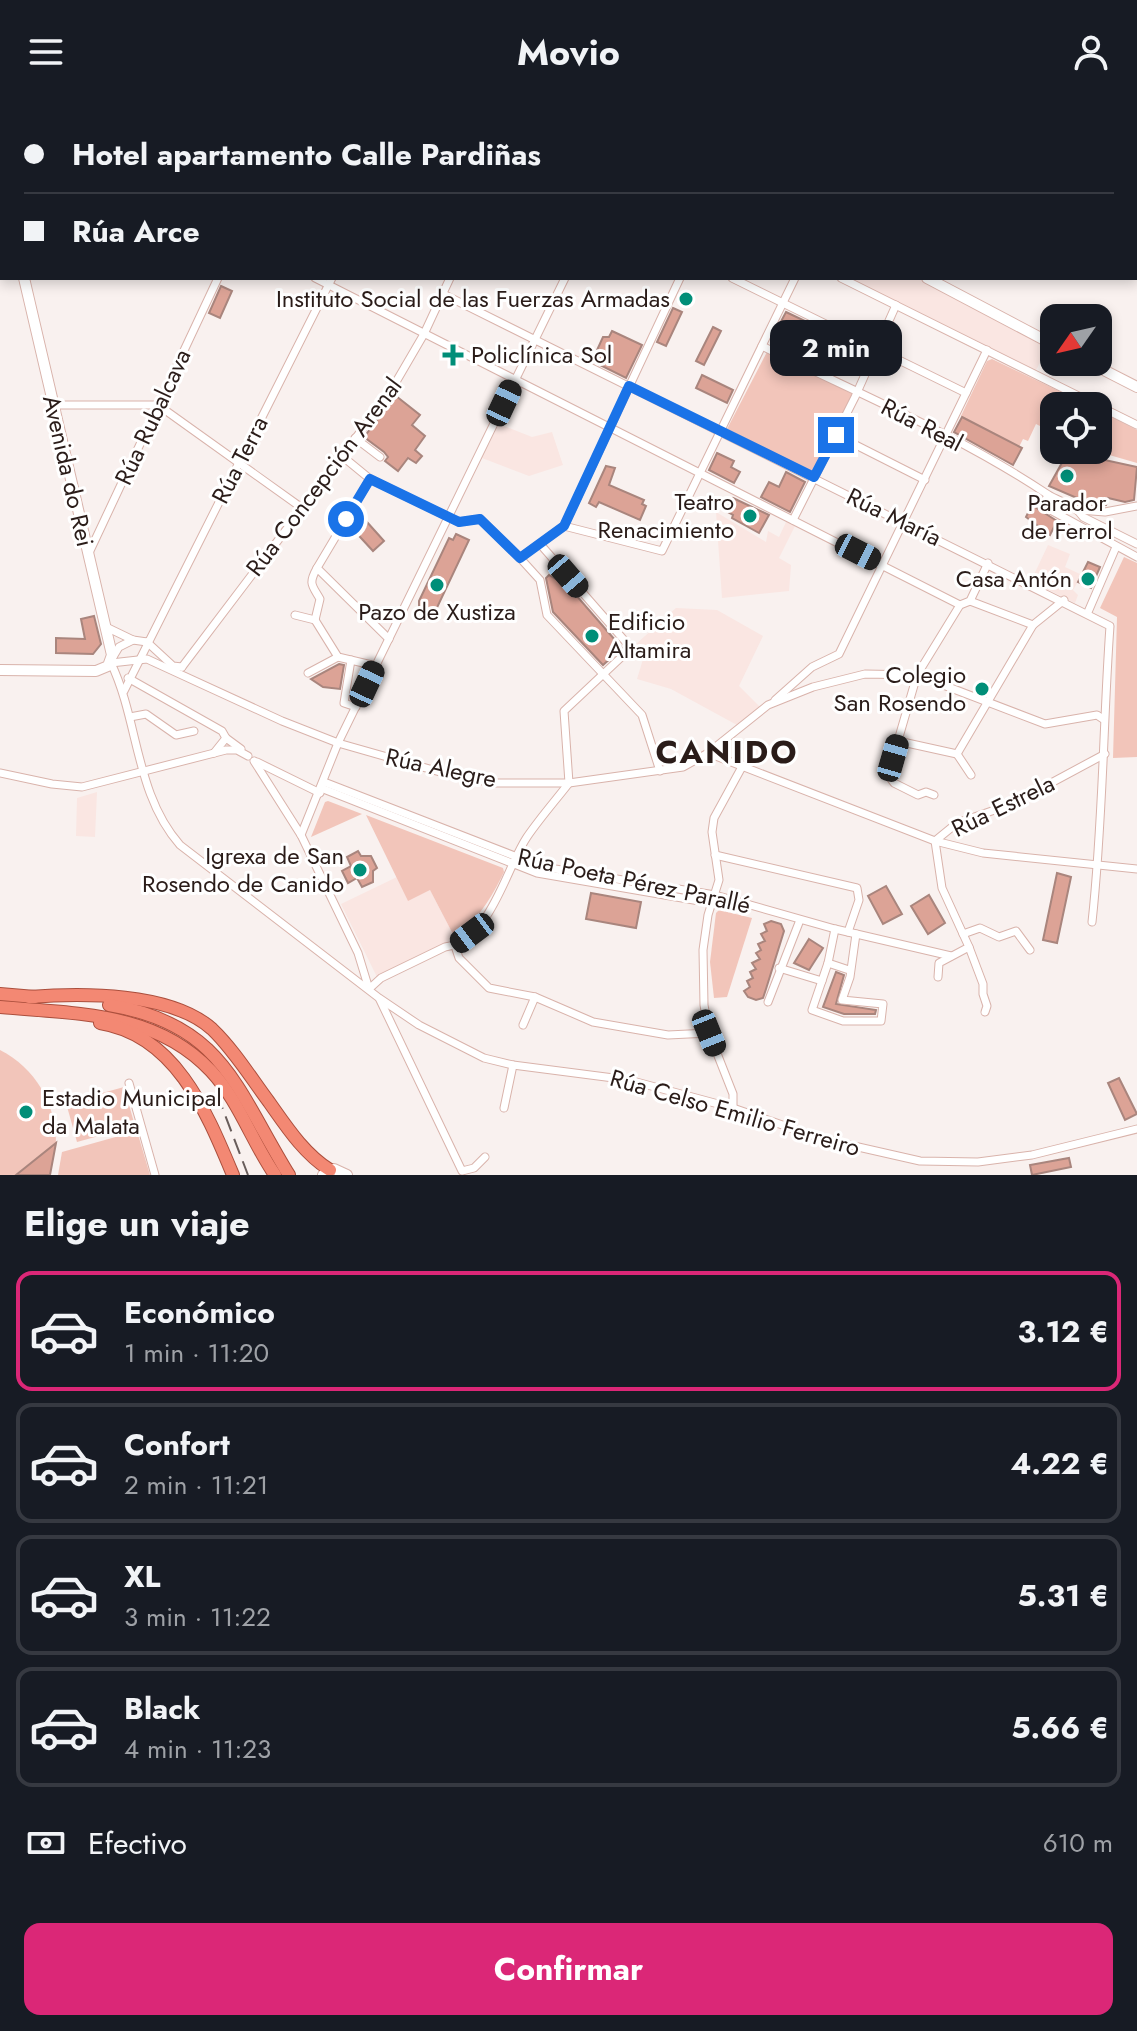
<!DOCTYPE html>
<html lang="es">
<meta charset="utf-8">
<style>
:root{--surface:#171b24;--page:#242831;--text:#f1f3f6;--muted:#9ea1a6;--line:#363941;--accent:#db2777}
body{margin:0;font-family:Jost,sans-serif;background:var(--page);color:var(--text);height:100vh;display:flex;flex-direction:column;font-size:30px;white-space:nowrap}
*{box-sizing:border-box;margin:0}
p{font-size:26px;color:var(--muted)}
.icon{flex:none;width:44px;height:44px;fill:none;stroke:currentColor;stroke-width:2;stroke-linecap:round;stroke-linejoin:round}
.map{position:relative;height:1071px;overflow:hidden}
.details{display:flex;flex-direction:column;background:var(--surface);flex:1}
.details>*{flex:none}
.guide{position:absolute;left:0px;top:0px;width:1138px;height:176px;box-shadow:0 4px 12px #0003;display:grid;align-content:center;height:176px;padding:0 24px;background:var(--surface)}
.needle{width:52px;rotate:236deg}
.buttons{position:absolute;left:1040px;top:200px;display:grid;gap:16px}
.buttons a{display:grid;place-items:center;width:72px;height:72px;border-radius:16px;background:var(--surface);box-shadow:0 4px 12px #0003;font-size:40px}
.end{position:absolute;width:36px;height:36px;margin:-18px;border:10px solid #1a73e8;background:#fff;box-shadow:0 0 0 4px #fff}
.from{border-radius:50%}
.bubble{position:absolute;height:56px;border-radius:16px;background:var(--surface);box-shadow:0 4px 12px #0003;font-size:26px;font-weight:700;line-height:56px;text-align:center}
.car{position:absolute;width:24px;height:48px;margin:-24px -12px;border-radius:10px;box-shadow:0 0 6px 2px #0007;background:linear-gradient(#222 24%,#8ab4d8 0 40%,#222 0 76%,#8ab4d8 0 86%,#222 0)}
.guide b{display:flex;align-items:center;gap:28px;height:76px;font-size:30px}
.guide b+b{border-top:2px solid var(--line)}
.guide i{width:20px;height:20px;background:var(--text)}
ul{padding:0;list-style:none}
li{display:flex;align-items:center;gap:24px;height:120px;margin:0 16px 12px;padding:0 8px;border:4px solid var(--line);border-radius:16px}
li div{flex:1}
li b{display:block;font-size:30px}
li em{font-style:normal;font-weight:700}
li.current{border-color:var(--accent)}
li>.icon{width:72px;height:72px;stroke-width:1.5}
h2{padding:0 24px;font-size:36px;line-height:96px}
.pay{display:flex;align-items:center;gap:20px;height:88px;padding:0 24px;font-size:30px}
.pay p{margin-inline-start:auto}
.button{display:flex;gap:16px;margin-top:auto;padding:16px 24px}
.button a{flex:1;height:92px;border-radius:16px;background:var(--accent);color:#fff;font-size:32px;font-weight:700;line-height:92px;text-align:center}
header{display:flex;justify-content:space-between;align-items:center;height:104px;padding:0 24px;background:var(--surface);font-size:36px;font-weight:700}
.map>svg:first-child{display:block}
</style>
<header><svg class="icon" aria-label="menu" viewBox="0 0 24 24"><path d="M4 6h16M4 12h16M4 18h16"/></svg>Movio<svg class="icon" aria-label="person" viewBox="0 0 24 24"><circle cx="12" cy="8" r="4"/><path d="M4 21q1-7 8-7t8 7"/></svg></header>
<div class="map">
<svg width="1137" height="1071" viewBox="0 0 1137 1071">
<rect width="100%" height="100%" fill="#f9f1ef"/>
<!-- built -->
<g fill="#fae6e2">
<path d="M841,174H927L1050,239L1034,270Z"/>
<path d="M499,320L532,333L552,328L563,361L529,372L482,354Z"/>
<path d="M716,408L766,438L768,427L779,433L786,418L795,422L779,454L791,461L789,487L722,494Z"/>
<path d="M1048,441L1070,450L1065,463L1082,471L1073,486L1078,491L1075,499L1031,477Z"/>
<path d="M676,504L717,506L763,532L739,582L760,603L737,621L671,585L637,575L644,552L635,541Z"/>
<path d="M97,688L95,733L76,732L77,694Z"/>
<path d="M397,773L408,796L430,786L455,834L377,873L341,800Z"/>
</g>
<!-- green -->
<g fill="#f2c5ba">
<path d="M768,246L854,291L814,369L727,325Z"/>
<path d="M992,255L1090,302H1054V329L1036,320L1028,337L1023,335L1019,343L961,312L987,257Z"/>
<path d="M1098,306L1137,326V359L1092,346H1098Z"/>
<path d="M1124,453L1137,459V653L1113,654L1117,513L1100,504Z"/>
<path d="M328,697L362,710L311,733L325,698Z"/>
<path d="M366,711L503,764L504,768C491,795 478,815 455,834L430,786L408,797Z"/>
<path d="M719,806L752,814L727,893L714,894L710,858L716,809Z"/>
<path d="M0,946C35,964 56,999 56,1039L15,1071H0Z"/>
<path d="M124,983L135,1022L77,1038L66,999Z"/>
<path d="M137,1027L150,1071H58L62,1048Z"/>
</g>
<!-- building -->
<g fill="#dca396" stroke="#a9857d" stroke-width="2">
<path d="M221,182L232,187L220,214L209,209Z"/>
<path d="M673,204L682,208L666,242L657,238Z"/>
<path d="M786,208L805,217L798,233L778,223Z"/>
<path d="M713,223L721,227L704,261L696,257Z"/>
<path d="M612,227L642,241L626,274L592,257L603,233H609Z"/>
<path d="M702,271L733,286L727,299L696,284Z"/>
<path d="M396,292L420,311L412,321L425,332L415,346L422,352L416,359L408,354L398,367L385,357L388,353L384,348L364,333Z"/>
<path d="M962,313L1022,344L1013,361L954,328Z"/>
<path d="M1068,348L1137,363L1134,396L1125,398L1108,394L1106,401H1093L1049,382Z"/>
<path d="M717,349L734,357L731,363L740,368L734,379L709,366Z"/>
<path d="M606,362L615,364L609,381L644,396L642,400L646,402L640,416L599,398L596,403L589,399Z"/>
<path d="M786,368L805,378L790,408L761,393L769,378L779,383Z"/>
<path d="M733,394L769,411L759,429L732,414L733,411L726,407Z"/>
<path d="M1032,401L1057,417L1050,431L1026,413Z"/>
<path d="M358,408L384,437L373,447L350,422Z"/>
<path d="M456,430L469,436L434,510L419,503V497L449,434L453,436Z"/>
<path d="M1088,458L1100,463L1091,484L1078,478Z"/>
<path d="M549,471L569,483L622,544L603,561L553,508L546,474Z"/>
<path d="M94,512L101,540L93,550L56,549V534L85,535L81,515Z"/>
<path d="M339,560L344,561L340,585L323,583L311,575Z"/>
<path d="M358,747L361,752H371L377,764L373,767V778L362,783L357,774L348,779L342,767L351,762L347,753Z"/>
<path d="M1057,769L1071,773L1057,839L1043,836Z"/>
<path d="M886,782L902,810L883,820L868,792Z"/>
<path d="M591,789L641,798L636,824L586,815Z"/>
<path d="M929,791L945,819L928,830L911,802Z"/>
<path d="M771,817L781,820L784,827L766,885L763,894L756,896L748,893L744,887L750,883L747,877L753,874L750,868L756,865L752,859L760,855L756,849L761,846L758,840L765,837L761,830L767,827L764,820Z"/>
<path d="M809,835L823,844L809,866L794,859Z"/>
<path d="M836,868L844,871L836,900L876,906L875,910H844L823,903Z"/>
<path d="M1119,974L1137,1010L1125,1016L1108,979Z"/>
<path d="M56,1039L50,1071H16Z"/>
<path d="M1069,1054L1071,1063L1032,1071L1030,1061Z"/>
</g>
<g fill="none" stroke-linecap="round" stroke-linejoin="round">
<defs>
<g id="minor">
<path d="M487,0L491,2"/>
<path d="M63,2L64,0"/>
<path d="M182,2L183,0"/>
<path d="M300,2L301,0"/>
<path d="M417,2L418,0"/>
<path d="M535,2L536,0"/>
<path d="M554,2L555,0"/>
<path d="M0,19L2,20"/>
<path d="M315,174L960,501"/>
<path d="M732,174L966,289"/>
<path d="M841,174L1137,321"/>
<path d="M443,190L1110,522C1103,621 1103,719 1092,818"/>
<path d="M762,242C857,289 959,331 1047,390C1059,398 1075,400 1083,413L1137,440"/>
<path d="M53,301H158L302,404"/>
<path d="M836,331L925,376"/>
<path d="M355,334L380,353"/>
<path d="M342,352L370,375L459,418L480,415L520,454L564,422L680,174"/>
<path d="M370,375L317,464L389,535"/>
<path d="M1048,391L1043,402L1137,453"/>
<path d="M1079,406L1105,408L1137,402"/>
<path d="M793,416L855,293L896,201"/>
<path d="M564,422L662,447L795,174"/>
<path d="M88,451L218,174"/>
<path d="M520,454L540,476L547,511L642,611L660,667"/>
<path d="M970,497L1033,521L1064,496"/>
<path d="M1088,508L1116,443"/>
<path d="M295,511L315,516"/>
<path d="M315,516L338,553L376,562"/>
<path d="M315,516L320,495C312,481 308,480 317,464"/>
<path d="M106,523L133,536L147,538"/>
<path d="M147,538L173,562L182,563"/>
<path d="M113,553L119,543L133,536"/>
<path d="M351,556L344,599L356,603"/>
<path d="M111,559C139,618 135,690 180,741L379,894L419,921L484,954L513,961L629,976L733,1004L823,1035L920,1057L978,1058L1032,1051L1137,1025"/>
<path d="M111,559L147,555L282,617L338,639L454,672L495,679H569L683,663L708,649L768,601L813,583L865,570L917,571L960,501L970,497L988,459"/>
<path d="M182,563L389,290L424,230L450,174"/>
<path d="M308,569L338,553"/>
<path d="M128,574L222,627L226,634"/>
<path d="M124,587L332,174"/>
<path d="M775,596L812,563L839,550L987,246"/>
<path d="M130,613L146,610L176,631L194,627"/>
<path d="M898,637L957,650"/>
<path d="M214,649L226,634L241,645"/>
<path d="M708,649L935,737L983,749L1137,765"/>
<path d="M957,650L1033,521"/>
<path d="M957,650L971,671"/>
<path d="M254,657L301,731L358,849L369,885L381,874L445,843C491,836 505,766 527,733C540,714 555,697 569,679L564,607L631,544L540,440"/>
<path d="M257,658L320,689"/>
<path d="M0,669L52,680L82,683L226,646H237L248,652"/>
<path d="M324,678L543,763L715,791L835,825L951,852"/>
<path d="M321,684L537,769L711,799"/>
<path d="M934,691L926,688L918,691L894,679L888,671L917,571L1045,620L1097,611L1103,615"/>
<path d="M301,731L338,639L565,174"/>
<path d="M715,751L857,784L859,796L848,828"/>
<path d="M835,825L828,859L812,906L843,917H881L883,900L842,896L850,873L856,830"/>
<path d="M963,830L980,824L999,833L1016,827L1030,846"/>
<path d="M455,842L459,854L489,884L535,893L593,918L668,931L709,929"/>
<path d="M969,843L983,880V890L987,902L985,908"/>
<path d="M828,859L849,866"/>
<path d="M779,864L822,877"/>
<path d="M938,873L939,859L969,843L942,784L935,737L957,719L1012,700L1105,650"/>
<path d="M380,896L462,1067L474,1064L485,1053"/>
<path d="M768,898L800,816"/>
<path d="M523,921L535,893"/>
<path d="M129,979L155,1071"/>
<path d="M504,1004L513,961"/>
<path d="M733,1004V990L709,929L704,901L703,846L708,811L719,776L712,728L714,714L743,661"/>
</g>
<g id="secondary">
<path d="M627,0L630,2"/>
<path d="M0,50L2,62"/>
<path d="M927,174L1054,241"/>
<path d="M1088,258L1137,283"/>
<path d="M0,566L96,567L108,562L112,551L24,174"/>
<path d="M323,1071L334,1065L347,1071"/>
</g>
<g id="trunk">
<path d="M0,890L35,893"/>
<path d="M29,893C82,889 171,888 212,925C234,946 251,974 269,998C286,1022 304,1050 330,1066"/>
<path d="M109,901C223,920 236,985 289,1071"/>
<path d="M0,903C75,910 155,907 211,967C239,997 252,1038 275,1071"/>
<path d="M100,919C176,931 207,1009 233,1071"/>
</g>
</defs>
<!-- minor casing -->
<use href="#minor" stroke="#d9b3ab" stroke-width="9"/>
<!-- secondary casing -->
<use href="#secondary" stroke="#d9b3ab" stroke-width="12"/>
<!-- trunk casing -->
<use href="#trunk" stroke="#ab4f3d" stroke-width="14"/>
<!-- minor -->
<use href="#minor" stroke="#fff" stroke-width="7"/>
<!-- secondary -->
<use href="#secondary" stroke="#fff" stroke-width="10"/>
<!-- trunk -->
<use href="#trunk" stroke="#f38873" stroke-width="12"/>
<!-- rail -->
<path stroke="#695d5b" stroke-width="2" stroke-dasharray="16 8" stroke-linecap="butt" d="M217,990L248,1071"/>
</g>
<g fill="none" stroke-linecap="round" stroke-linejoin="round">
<!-- route -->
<path stroke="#1a73e8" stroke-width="10" d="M346,415L370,375L459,418L480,415L520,454L564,422L629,282L814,373L836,331"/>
</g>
<!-- markers -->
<g fill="#008e78" stroke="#fff" stroke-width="3">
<circle cx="686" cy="195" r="8"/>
<path d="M449 239h8v8h8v8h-8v8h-8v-8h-8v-8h8z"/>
<circle cx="1067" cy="372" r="8"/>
<circle cx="750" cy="412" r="8"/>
<circle cx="1088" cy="475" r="8"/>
<circle cx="437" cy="481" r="8"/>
<circle cx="592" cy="532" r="8"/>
<circle cx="982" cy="585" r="8"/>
<circle cx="360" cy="766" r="8"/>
<circle cx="26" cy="1008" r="8"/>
</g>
<g text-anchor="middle" stroke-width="6" stroke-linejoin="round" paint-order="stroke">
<!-- poi labels -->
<g font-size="24" fill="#2a1c19" stroke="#fff" text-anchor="end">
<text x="670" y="203">Instituto Social de las Fuerzas Armadas</text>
<text x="471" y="259" text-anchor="start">Policlínica Sol</text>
<text x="734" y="406">Teatro<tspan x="734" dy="28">Renacimiento</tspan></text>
<text x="1067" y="407" text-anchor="middle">Parador<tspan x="1067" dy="28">de Ferrol</tspan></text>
<text x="1072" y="483">Casa Antón</text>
<text x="437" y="516" text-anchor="middle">Pazo de Xustiza</text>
<text x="608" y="526" text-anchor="start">Edificio<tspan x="608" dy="28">Altamira</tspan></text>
<text x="966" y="579">Colegio<tspan x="966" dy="28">San Rosendo</tspan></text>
<text x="344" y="760">Igrexa de San<tspan x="344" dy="28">Rosendo de Canido</tspan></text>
<text x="42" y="1002" text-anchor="start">Estadio Municipal<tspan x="42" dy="28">da Malata</tspan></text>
</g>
<!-- street labels -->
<g font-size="24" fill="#2a1c19" stroke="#fff">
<text transform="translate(153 313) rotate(-65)" y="8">Rúa Rubalcava</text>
<text transform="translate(922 321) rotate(27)" y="8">Rúa Real</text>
<text transform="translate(240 356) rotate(-63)" y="8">Rúa Terra</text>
<text transform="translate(68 367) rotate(77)" y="8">Avenida do Rei</text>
<text transform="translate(324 373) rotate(-53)" y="8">Rúa Concepción Arenal</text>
<text transform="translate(894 413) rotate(26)" y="8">Rúa María</text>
<text transform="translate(441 664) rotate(12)" y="8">Rúa Alegre</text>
<text transform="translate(1003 702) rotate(-26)" y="8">Rúa Estrela</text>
<text transform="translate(634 777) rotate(12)" y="8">Rúa Poeta Pérez Parallé</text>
<text transform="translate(735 1009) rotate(16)" y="8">Rúa Celso Emilio Ferreiro</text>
</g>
<!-- district labels -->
<g font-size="32" font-weight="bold" letter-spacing="2" fill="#2a1c19" stroke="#fff">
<text x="727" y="659">CANIDO</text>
</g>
</g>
</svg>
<div class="buttons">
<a><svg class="needle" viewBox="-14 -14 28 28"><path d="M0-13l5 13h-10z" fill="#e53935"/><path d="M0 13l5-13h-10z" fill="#9ea1a6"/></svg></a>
<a><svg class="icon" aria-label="locate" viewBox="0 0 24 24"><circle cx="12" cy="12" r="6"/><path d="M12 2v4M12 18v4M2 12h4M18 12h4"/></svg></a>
</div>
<i class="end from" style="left:346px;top:415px"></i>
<i class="end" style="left:836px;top:331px"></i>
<div class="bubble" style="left:770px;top:216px;width:132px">2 min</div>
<i class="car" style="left:504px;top:299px;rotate:25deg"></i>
<i class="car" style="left:858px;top:448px;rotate:117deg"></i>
<i class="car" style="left:568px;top:472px;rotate:139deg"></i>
<i class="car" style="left:367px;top:580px;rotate:25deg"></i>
<i class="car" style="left:893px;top:654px;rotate:16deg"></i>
<i class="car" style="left:472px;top:829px;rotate:233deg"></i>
<i class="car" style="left:709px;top:929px;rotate:158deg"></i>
<div class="guide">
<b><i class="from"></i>Hotel apartamento Calle Pardiñas</b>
<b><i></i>Rúa Arce</b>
</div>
</div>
<section class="details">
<h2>Elige un viaje</h2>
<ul>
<li class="current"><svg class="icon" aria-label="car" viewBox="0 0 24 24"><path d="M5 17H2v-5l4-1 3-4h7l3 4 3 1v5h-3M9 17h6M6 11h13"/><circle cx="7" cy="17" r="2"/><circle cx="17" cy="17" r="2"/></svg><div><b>Económico</b><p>1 min · 11:20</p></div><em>3.12 €</em></li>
<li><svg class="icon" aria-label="car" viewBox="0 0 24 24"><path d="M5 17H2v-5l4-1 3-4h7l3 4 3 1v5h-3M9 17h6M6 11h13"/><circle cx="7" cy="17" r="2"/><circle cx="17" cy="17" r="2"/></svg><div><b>Confort</b><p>2 min · 11:21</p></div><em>4.22 €</em></li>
<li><svg class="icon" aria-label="car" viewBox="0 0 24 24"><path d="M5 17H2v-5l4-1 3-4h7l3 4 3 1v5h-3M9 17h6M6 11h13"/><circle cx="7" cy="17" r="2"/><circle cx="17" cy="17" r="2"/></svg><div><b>XL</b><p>3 min · 11:22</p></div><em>5.31 €</em></li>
<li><svg class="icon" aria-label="car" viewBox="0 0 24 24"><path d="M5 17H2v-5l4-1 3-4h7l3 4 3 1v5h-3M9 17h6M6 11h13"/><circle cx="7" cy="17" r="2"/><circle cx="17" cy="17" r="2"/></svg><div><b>Black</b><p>4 min · 11:23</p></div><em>5.66 €</em></li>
</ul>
<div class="pay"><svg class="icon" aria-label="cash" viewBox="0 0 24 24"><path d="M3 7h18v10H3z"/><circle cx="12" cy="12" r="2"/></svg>Efectivo<p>610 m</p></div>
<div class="button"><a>Confirmar</a></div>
</section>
